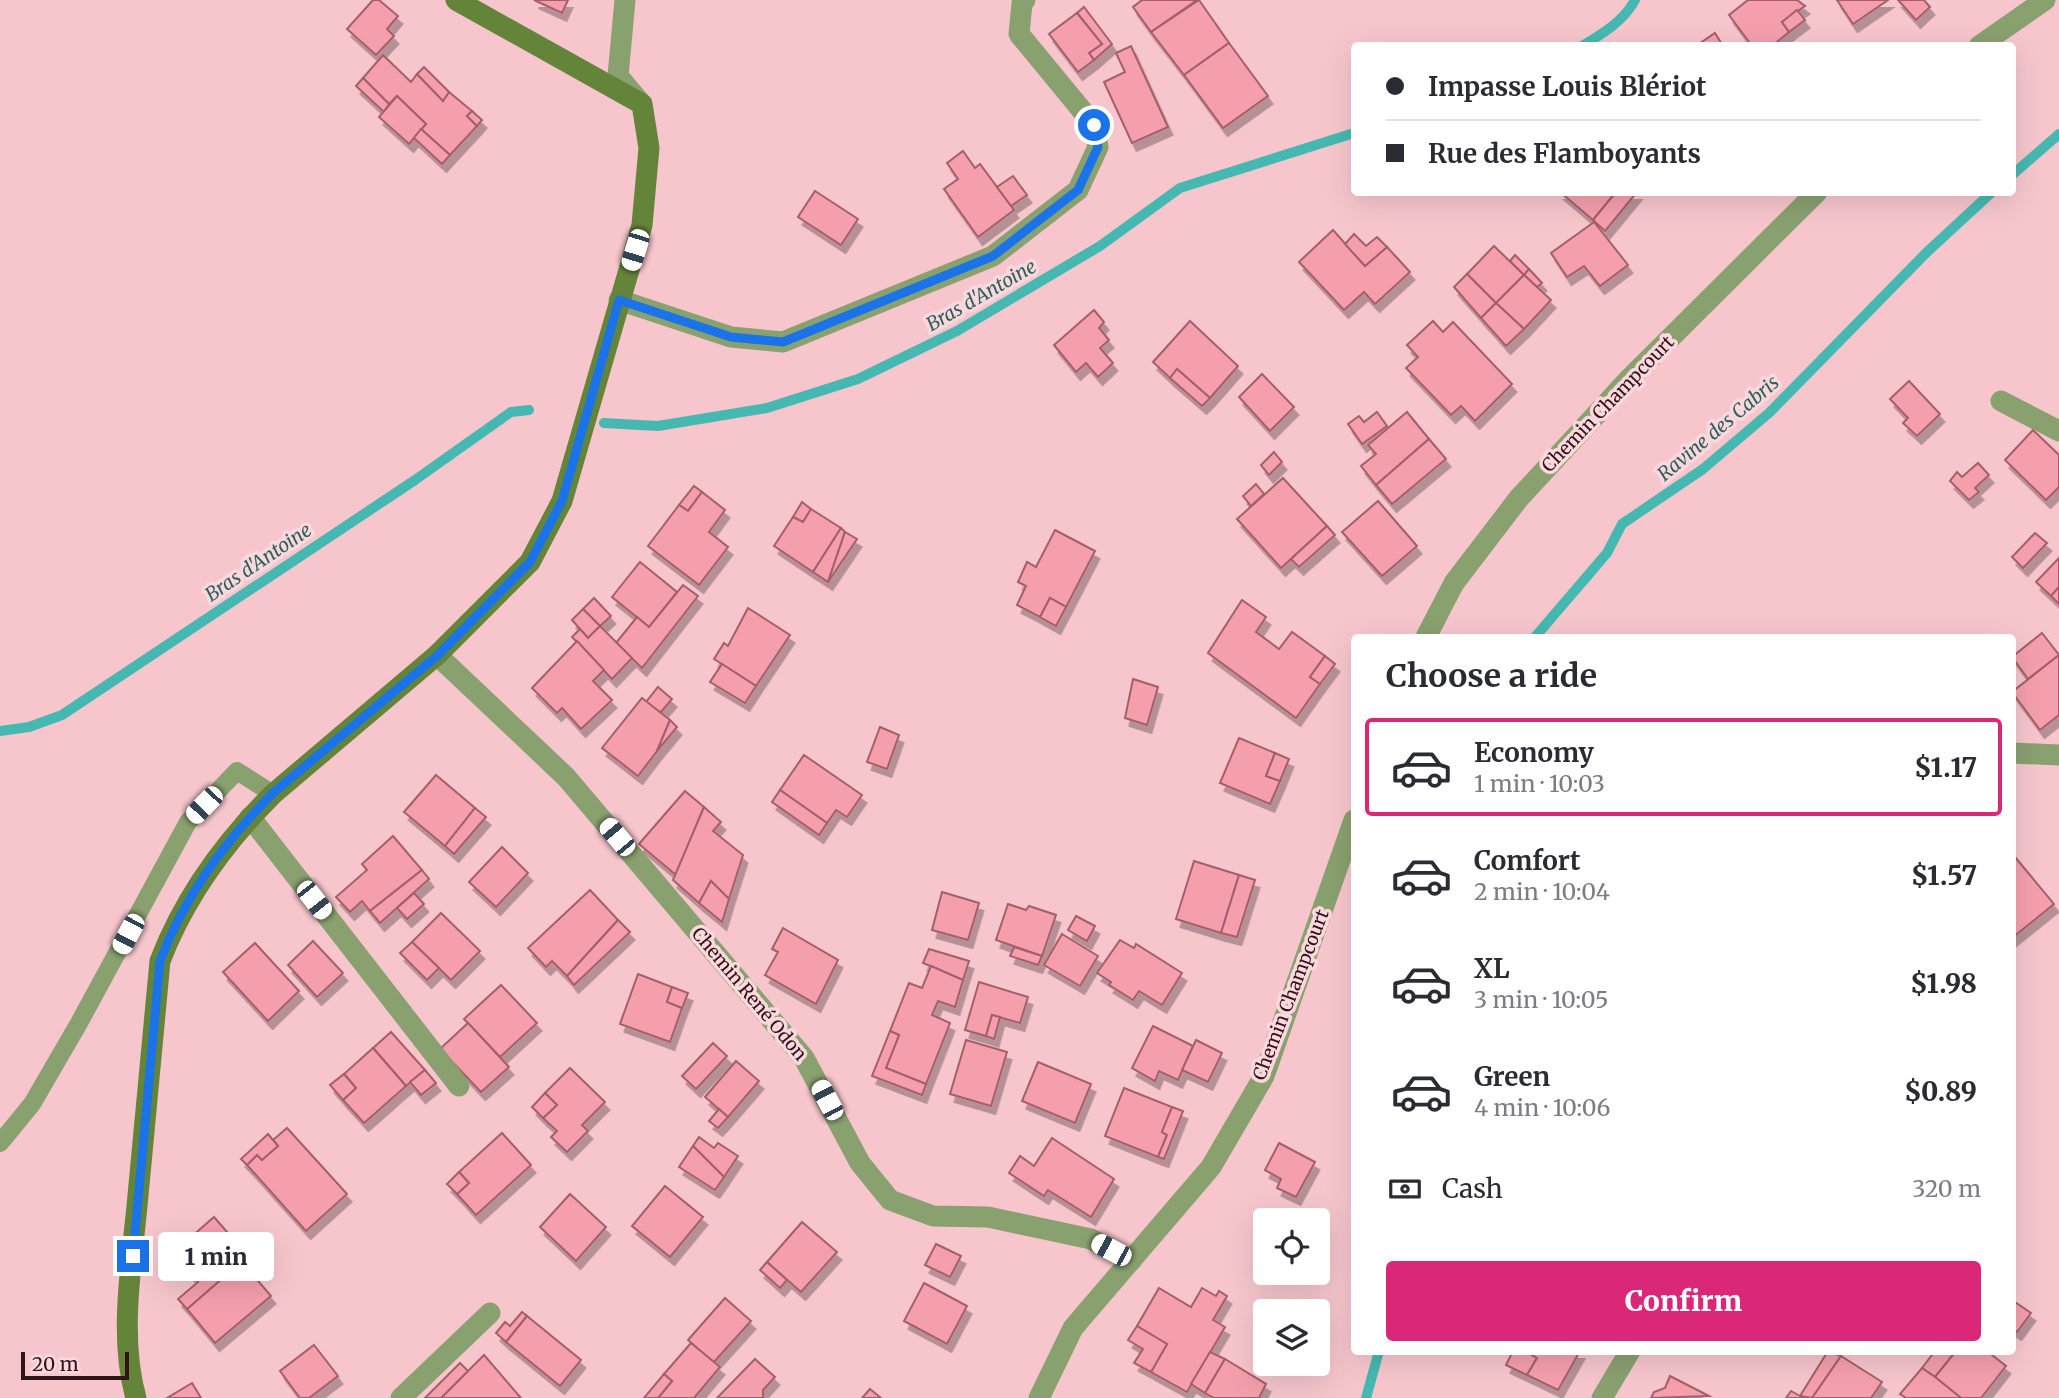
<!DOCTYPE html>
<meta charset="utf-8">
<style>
:root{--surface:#fff;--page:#f2f2f3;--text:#2b2b33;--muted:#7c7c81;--line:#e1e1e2;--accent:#db2777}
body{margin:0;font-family:Merriweather,serif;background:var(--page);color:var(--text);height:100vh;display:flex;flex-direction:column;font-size:26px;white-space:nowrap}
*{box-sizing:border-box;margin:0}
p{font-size:23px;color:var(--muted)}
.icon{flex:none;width:38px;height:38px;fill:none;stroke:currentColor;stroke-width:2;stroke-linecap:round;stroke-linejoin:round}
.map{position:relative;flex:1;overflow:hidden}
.drawer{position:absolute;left:1351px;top:634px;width:665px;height:721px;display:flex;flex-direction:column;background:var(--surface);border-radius:7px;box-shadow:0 7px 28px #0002}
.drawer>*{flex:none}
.guide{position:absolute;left:1351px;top:42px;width:665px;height:154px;border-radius:7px;box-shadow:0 7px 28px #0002;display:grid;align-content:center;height:154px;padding:0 35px;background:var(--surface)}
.fabs{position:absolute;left:1253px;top:1208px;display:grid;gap:14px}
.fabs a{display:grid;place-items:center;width:77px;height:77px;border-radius:7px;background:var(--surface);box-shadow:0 7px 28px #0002;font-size:35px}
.scale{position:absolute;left:21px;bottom:18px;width:108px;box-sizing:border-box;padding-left:7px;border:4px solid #2f1319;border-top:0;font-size:19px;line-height:24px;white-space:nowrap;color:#2f1319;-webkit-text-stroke:5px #fad8dd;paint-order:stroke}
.end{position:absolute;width:32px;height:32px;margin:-16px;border:9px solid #1a73e8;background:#fff;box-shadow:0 0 0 4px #fff}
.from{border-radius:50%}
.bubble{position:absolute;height:49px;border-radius:7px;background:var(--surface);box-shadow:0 7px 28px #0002;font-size:23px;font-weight:800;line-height:49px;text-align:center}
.car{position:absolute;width:21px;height:42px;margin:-21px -10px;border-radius:9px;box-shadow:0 0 5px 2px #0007;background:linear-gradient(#fff 24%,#345 0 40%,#fff 0 76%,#345 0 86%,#fff 0)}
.guide b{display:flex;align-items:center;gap:24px;height:66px;font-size:26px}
.guide b+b{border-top:2px solid var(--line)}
.guide i{width:18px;height:18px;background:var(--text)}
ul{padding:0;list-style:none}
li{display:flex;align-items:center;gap:21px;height:98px;margin:0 14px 10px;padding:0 21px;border:4px solid transparent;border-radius:7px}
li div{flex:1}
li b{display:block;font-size:26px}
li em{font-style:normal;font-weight:800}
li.active{border-color:var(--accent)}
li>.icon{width:63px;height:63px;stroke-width:1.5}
h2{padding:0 35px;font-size:32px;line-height:84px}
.pay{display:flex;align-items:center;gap:18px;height:77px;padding:0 35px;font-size:26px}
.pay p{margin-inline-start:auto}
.button{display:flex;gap:14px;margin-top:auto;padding:14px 35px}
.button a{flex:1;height:80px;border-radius:7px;background:var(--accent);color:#fff;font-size:28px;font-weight:800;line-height:80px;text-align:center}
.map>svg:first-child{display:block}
</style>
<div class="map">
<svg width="2059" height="1398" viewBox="0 0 2059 1398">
<defs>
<filter id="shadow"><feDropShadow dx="4.5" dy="8" stdDeviation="0" flood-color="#0004"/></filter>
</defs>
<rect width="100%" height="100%" fill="#f7c6cd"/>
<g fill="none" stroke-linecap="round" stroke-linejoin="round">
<!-- stream -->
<g stroke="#45b9b1" stroke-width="10">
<path d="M1582,46C1602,34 1624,21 1635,0"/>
<path d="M2012,175L2059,134"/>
<path d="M604,423L658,426L767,408L858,379L957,331L1100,246L1180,188L1354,133"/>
<path d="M1535,637L1607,553L1622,524L1703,469L1769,413L1926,253L1992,192"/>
<path d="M0,731L29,727L62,715L415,480L511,412L529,410"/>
<path d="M1366,1398L1379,1351"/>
</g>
</g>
<!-- building -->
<g fill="#f59fad" stroke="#a55e6b" stroke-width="2" filter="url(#shadow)">
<path d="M373,0H379L398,16L387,29L394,36L376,55L347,29Z"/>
<path d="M534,0H568L562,13Z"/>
<path d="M1142,0H1197L1151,32L1133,7Z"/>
<path d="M1199,0L1229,43L1184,75L1151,32Z"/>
<path d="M1748,0H1797L1805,6L1782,22L1789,32L1772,46H1752L1729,15Z"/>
<path d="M1837,0H1888L1853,24Z"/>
<path d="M1898,0H1924L1930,7L1916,20Z"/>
<path d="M1084,7L1112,44L1094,60L1089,53L1102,44L1077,13Z"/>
<path d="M1797,10L1805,20L1789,32L1782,22Z"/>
<path d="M1077,13L1102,44L1089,53L1094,60L1078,72L1049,34Z"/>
<path d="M1715,33L1723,46H1696Z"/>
<path d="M1229,43L1268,96L1223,128L1184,75Z"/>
<path d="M1131,46L1168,127L1132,143L1104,82L1125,72L1116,53Z"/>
<path d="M383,55L411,82L417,74L443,101L449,92L472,111L467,116L477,126L450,155L421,129L426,124L397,96L389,104L363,78Z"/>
<path d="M424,67L449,92L443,101L417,74Z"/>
<path d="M363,78L389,104L384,112L356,86Z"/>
<path d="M397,96L426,124L409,144L379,117Z"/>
<path d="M472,111L482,120L477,126L467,116Z"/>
<path d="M421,129L450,155L442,164L414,138Z"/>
<path d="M963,151L975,168L980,164L1014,210L978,237L944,189L958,179L947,163Z"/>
<path d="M1013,176L1027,195L1011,206L997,187Z"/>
<path d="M815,191L858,219L841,245L798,217Z"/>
<path d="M1560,192H1616L1593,220Z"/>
<path d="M1616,192H1637L1605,231L1593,220Z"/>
<path d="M1594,222L1628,265L1600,286L1584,266L1567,277L1551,253Z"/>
<path d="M1333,230L1365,266L1387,247L1410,272L1375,304L1364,292L1344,310L1299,262Z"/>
<path d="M1354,234L1366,246L1377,237L1387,247L1365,266L1345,244Z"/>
<path d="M1494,246L1524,275L1496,303L1467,274Z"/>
<path d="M1515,255L1529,269L1524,275L1510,261Z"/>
<path d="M1529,269L1542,283L1537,287L1524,275Z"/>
<path d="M1467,274L1496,303L1481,318L1454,287Z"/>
<path d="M1524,275L1551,300L1524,329L1496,303Z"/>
<path d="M1496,303L1524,329L1506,346L1481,318Z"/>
<path d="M1094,310L1104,322L1099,328L1109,340L1100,348L1113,363L1098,377L1086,363L1076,372L1054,345Z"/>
<path d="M1190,321L1238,366L1210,398L1177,369L1170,378L1153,362Z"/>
<path d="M1433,321L1443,332L1453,322L1512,384L1475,421L1461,406L1451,415L1406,368L1418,357L1407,345Z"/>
<path d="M1177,369L1210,398L1202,406L1170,378Z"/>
<path d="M1262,374L1294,407L1270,431L1239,397Z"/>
<path d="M1909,381L1940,414L1917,436L1903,423L1908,418L1890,399Z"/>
<path d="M1377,412L1387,426L1362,444L1348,424L1359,416L1364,422Z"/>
<path d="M1407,412L1429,439L1376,485L1361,466L1376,454L1368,445Z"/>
<path d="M2033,430L2059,455V487L2046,500L2005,460Z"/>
<path d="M1429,439L1446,459L1392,504L1376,485Z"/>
<path d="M1274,452L1282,462L1269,475L1261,465Z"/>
<path d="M1978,463L1989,475L1975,488L1979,492L1969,500L1950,481L1957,472L1962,477Z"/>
<path d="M1283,478L1327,526L1281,568L1237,519Z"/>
<path d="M1256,484L1264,494L1251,506L1243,496Z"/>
<path d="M694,486L702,492L688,511L679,505Z"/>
<path d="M702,492L725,510L709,532L728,547L699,585L648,546L679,505L688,511Z"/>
<path d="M1378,501L1417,546L1382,576L1342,532Z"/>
<path d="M802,502L811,509L803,522L793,517Z"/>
<path d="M811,509L841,528L813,572L774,546L793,517L803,522Z"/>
<path d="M1327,526L1335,535L1299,567L1291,559Z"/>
<path d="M841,528L845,532L828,582L813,572Z"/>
<path d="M1055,530L1095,551L1066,607L1050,598L1040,617L1017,605L1026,586L1018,582L1027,562L1036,567Z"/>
<path d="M845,532L857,539L828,582Z"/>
<path d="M2035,533L2047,543L2023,568L2012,557Z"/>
<path d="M2059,558V587L2051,596L2036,582Z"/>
<path d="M640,562L677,592L649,627L612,597Z"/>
<path d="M683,585L698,596L642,668L616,643L637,617L649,627Z"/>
<path d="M2059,587V604L2051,596Z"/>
<path d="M594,598L611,616L600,626L583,609Z"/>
<path d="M1050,598L1066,607L1056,626L1040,617Z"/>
<path d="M1242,600L1266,617L1256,632L1279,649L1292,632L1325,656L1310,677L1320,684L1296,718L1208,653Z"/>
<path d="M748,608L790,635L756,686L714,659L724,643L728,646Z"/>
<path d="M583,609L600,626L588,638L572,620Z"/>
<path d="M600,626L632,658L612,679L572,637L580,629L588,638Z"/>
<path d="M2042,633L2059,655L2028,679L2012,657Z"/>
<path d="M577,641L604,670L593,681L612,700L581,729L562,708L557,713L532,688Z"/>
<path d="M2059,655V715L2040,730L2012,692Z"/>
<path d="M1325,656L1335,664L1320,684L1310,677Z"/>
<path d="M722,664L756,686L745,703L710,682Z"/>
<path d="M1133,679L1158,687L1147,725L1125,718Z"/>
<path d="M658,687L672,699L660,713L646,702Z"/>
<path d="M642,698L670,720L657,751L638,776L602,748Z"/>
<path d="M670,720L677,727L657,751Z"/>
<path d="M880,727L899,735L887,769L867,762Z"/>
<path d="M1239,738L1275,753L1266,776L1280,781L1270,804L1220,783Z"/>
<path d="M1275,753L1289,759L1280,781L1266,776Z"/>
<path d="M804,755L862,795L847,817L836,810L827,823L780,790Z"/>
<path d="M436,775L475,808L445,846L404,812Z"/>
<path d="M780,790L827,823L819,835L772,802Z"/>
<path d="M685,791L704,807L676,875L639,844Z"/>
<path d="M704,807L721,822L713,831L743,855L729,899L711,881L699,903L673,880Z"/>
<path d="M475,808L486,817L454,854L445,846Z"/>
<path d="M393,836L422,870L370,911L362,901L350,912L336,897L367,870L362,864Z"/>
<path d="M502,847L528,873L496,907L469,882Z"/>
<path d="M2015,857L2054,904L2012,938V859Z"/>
<path d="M1194,861L1239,875L1221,933L1176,919Z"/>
<path d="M422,870L429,879L380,923L370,911Z"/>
<path d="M1239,875L1255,880L1237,937L1221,933Z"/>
<path d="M711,881L729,899L722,922L699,903Z"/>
<path d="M590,890L618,920L567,976L552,961L546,967L528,948Z"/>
<path d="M942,892L979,903L968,940L932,930Z"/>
<path d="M414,893L424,904L407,919L397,908Z"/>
<path d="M1008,904L1026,910L1029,906L1056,915L1042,956L996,940Z"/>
<path d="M441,913L480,951L451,980L412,942Z"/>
<path d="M1076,916L1095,926L1087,941L1068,930Z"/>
<path d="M618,920L630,932L574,985L567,976Z"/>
<path d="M783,928L838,960L816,1004L765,975L778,952L772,949Z"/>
<path d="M1062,934L1098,956L1080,986L1044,965Z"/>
<path d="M1120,940L1134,948L1136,944L1182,973L1162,1005L1139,991L1133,1000L1109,985L1111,982L1097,973Z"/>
<path d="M313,941L343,973L317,997L288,965Z"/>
<path d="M412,942L439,968L427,980L400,953Z"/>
<path d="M255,943L299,991L268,1021L223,972Z"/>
<path d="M1014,947L1042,956L1038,965L1010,956Z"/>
<path d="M929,949L969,961L963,980L923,963Z"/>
<path d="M931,966L963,980L955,1007L938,1001L932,1015L950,1023L926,1084L886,1068L899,1035L890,1031L909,983L922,988Z"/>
<path d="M638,974L672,987L667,1002L682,1008L670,1042L620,1024Z"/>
<path d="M979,982L1028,997L1020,1023L992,1015L986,1036L965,1030Z"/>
<path d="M501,985L537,1023L500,1057L464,1019Z"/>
<path d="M672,987L688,993L682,1008L667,1002Z"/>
<path d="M992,1015L1000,1017L994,1039L986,1036Z"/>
<path d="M468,1023L509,1067L481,1092L440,1049Z"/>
<path d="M1153,1026L1193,1046L1178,1080L1159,1071L1155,1081L1132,1068Z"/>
<path d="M890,1031L899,1035L886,1068L926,1084L922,1095L872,1076Z"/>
<path d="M391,1032L425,1070L406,1086L373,1048Z"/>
<path d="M966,1040L1007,1052L991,1106L950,1094Z"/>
<path d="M1196,1040L1222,1053L1208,1082L1182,1070Z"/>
<path d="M713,1043L727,1056L696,1089L682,1076Z"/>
<path d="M373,1048L406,1086L364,1123L343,1100L356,1088L344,1074Z"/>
<path d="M736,1061L759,1081L728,1117L705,1097Z"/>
<path d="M1038,1062L1091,1084L1075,1123L1022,1101Z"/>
<path d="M570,1068L605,1102L582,1125L588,1131L567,1152L551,1137L557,1131L543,1118L557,1105L545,1093Z"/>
<path d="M425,1070L436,1083L421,1095L410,1082Z"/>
<path d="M344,1074L356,1088L343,1100L330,1085Z"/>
<path d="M1124,1088L1172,1107L1162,1132L1167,1135L1158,1157L1105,1136Z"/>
<path d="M545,1093L557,1105L543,1118L532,1107Z"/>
<path d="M1172,1107L1183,1111L1164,1159L1158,1157L1167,1135L1162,1132Z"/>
<path d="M719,1109L728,1117L718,1128L709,1121Z"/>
<path d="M287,1128L347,1194L306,1231L247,1165L257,1155L262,1160L278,1146L273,1140Z"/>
<path d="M502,1133L531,1165L476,1215L457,1194L469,1183L459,1172Z"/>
<path d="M268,1134L278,1146L262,1160L257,1155L247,1165L241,1159Z"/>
<path d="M699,1137L714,1148L718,1143L738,1156L724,1177L693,1146Z"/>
<path d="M1052,1138L1114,1179L1091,1217L1048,1190L1044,1196L1009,1173L1020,1156L1034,1166Z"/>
<path d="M1279,1143L1315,1162L1296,1197L1277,1188L1281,1179L1265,1170Z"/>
<path d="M693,1146L724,1177L715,1190L679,1167Z"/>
<path d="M459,1172L469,1183L457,1194L447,1184Z"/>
<path d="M665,1186L703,1217L670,1257L632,1226Z"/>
<path d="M570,1194L606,1227L576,1261L540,1227Z"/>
<path d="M214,1217L235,1241L228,1246L271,1296L215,1343L187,1309L225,1276L191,1237Z"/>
<path d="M802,1222L837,1252L801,1292L767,1262Z"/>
<path d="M191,1237L225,1276L187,1309L178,1299L198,1282L180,1262L179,1247Z"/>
<path d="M936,1244L961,1256L950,1277L925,1265Z"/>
<path d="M767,1262L787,1280L780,1288L760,1270Z"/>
<path d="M924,1283L967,1306L947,1344L904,1321Z"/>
<path d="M1159,1288L1191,1307L1202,1288L1216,1296L1219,1291L1227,1296L1213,1320L1225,1327L1187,1392L1151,1372L1167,1344L1137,1326Z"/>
<path d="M725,1298L751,1321L713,1363L688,1340Z"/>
<path d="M2012,1300L2031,1313L2017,1332L2012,1329Z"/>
<path d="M522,1312L527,1316L506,1342L496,1333L505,1322L510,1326Z"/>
<path d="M527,1316L581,1360L560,1386L506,1342Z"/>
<path d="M1137,1326L1167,1344L1151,1372L1134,1363L1143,1349L1128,1340Z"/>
<path d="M691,1343L720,1367L694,1398H658L672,1381L664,1374Z"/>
<path d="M314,1345L338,1376L309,1398H300L280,1371Z"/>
<path d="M1513,1351H1534L1532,1355L1537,1358L1527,1375L1506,1365Z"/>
<path d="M1534,1351H1580L1558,1390L1527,1375L1537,1358L1532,1355Z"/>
<path d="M1828,1351L1841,1356L1812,1398L1800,1396Z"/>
<path d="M1935,1351H1956L1935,1377L1922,1368Z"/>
<path d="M1956,1351H1987L2006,1366L1981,1398H1961L1935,1377Z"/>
<path d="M1210,1352L1225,1359L1205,1393L1191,1384Z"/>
<path d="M484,1355L521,1398H441Z"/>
<path d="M1841,1356L1882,1382L1871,1398H1812Z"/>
<path d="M755,1359L775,1377L763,1390V1398H717Z"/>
<path d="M1225,1359L1266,1384L1259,1398H1214L1205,1393Z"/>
<path d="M460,1363L468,1371L441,1398H425Z"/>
<path d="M1922,1368L1935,1377L1961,1398H1906L1900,1394Z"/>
<path d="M664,1374L672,1381L658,1398H644Z"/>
<path d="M1670,1376L1709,1396L1651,1398L1654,1392L1665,1388Z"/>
<path d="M192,1383L201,1398H167Z"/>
<path d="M870,1389L881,1398H862Z"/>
<path d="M1791,1391L1800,1396L1803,1398H1786Z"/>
</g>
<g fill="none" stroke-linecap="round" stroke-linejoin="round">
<!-- service -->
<path stroke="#89a06f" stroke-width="18" d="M0,1143L32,1104L79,1023L188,822L237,771L273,794"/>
<!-- minor -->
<g stroke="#89a06f" stroke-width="21">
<path d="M625,0L618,76L640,102"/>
<path d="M1979,46L2045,0"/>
<path d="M619,300L731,337L783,342L993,256L1078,190L1098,147L1094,125L1019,34L1022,3L1025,0"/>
<path d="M2001,401L2059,431"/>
<path d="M1426,637L1454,583L1519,498L1630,378L1817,192"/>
<path d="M437,655L566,777L804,1058L860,1163L890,1200L933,1216L988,1217L1091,1239L1131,1261"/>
<path d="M2012,753L2059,755"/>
<path d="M250,817L459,1086"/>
<path d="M401,1398L490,1313"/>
<path d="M1039,1398L1073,1328L1211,1167L1264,1076L1354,820"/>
<path d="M1602,1398L1630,1351"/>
</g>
<!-- secondary -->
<path stroke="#648539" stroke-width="21" d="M136,1398C119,1338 131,1268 137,1206C144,1125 152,1043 160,961C185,896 224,843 273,794L437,655L530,562L562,501L642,225L649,148L642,104L456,0"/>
</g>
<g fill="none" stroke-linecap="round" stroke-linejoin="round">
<!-- route -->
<path stroke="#1a73e8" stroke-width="9" d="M133,1256L160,961C185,895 224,843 273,793L438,655L530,562L562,501L619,300L731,337L783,342L993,256L1078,190L1098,147L1094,125"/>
</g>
<g text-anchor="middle" stroke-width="7" stroke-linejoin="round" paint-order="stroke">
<!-- street labels -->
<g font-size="18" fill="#2f1319" stroke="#fad8dd">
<text transform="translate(1608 404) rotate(-46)" y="6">Chemin Champcourt</text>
<text transform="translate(749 994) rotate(50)" y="6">Chemin René Odon</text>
<text transform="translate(1291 995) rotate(-69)" y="6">Chemin Champcourt</text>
</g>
<!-- water labels -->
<g font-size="19" font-style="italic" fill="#2f605c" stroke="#fad8dd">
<text transform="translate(981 295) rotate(-30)" y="7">Bras d'Antoine</text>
<text transform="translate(1718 428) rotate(-40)" y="7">Ravine des Cabris</text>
<text transform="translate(258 562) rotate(-34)" y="7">Bras d'Antoine</text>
</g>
</g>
</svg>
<div class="fabs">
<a><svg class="icon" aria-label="locate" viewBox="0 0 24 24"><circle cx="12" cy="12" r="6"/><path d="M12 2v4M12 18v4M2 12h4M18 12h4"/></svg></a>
<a><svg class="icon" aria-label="layers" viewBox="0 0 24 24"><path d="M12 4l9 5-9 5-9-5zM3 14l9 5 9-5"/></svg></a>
</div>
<div class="scale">20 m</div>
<i class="end from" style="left:1094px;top:125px"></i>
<i class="end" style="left:133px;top:1256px"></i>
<div class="bubble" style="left:158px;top:1232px;width:116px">1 min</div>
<i class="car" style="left:635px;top:250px;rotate:197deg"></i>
<i class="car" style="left:204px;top:805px;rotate:224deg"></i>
<i class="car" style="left:617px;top:837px;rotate:320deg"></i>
<i class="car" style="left:314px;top:900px;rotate:142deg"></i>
<i class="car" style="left:128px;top:934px;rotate:208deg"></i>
<i class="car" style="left:827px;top:1100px;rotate:332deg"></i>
<i class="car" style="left:1111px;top:1250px;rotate:298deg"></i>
<div class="guide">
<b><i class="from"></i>Impasse Louis Blériot</b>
<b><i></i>Rue des Flamboyants</b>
</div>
<section class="drawer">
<h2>Choose a ride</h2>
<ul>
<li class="active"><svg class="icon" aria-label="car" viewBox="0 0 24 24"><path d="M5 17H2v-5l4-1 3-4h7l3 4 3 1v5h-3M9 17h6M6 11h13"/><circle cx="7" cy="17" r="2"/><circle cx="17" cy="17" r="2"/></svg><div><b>Economy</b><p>1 min · 10:03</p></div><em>$1.17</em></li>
<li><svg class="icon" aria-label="car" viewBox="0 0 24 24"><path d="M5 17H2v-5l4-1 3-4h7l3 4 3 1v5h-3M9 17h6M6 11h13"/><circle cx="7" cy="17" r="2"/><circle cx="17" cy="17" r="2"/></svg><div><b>Comfort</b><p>2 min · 10:04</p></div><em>$1.57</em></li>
<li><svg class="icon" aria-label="car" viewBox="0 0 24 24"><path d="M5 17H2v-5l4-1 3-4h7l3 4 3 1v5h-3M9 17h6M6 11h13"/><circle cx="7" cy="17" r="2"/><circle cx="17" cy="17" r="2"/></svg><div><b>XL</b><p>3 min · 10:05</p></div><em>$1.98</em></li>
<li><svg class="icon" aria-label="car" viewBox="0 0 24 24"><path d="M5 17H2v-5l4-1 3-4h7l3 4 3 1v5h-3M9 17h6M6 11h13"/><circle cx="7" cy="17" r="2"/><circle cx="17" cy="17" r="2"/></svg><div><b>Green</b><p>4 min · 10:06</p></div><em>$0.89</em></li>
</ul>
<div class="pay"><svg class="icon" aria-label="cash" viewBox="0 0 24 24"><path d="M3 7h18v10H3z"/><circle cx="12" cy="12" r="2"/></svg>Cash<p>320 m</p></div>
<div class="button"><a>Confirm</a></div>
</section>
</div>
